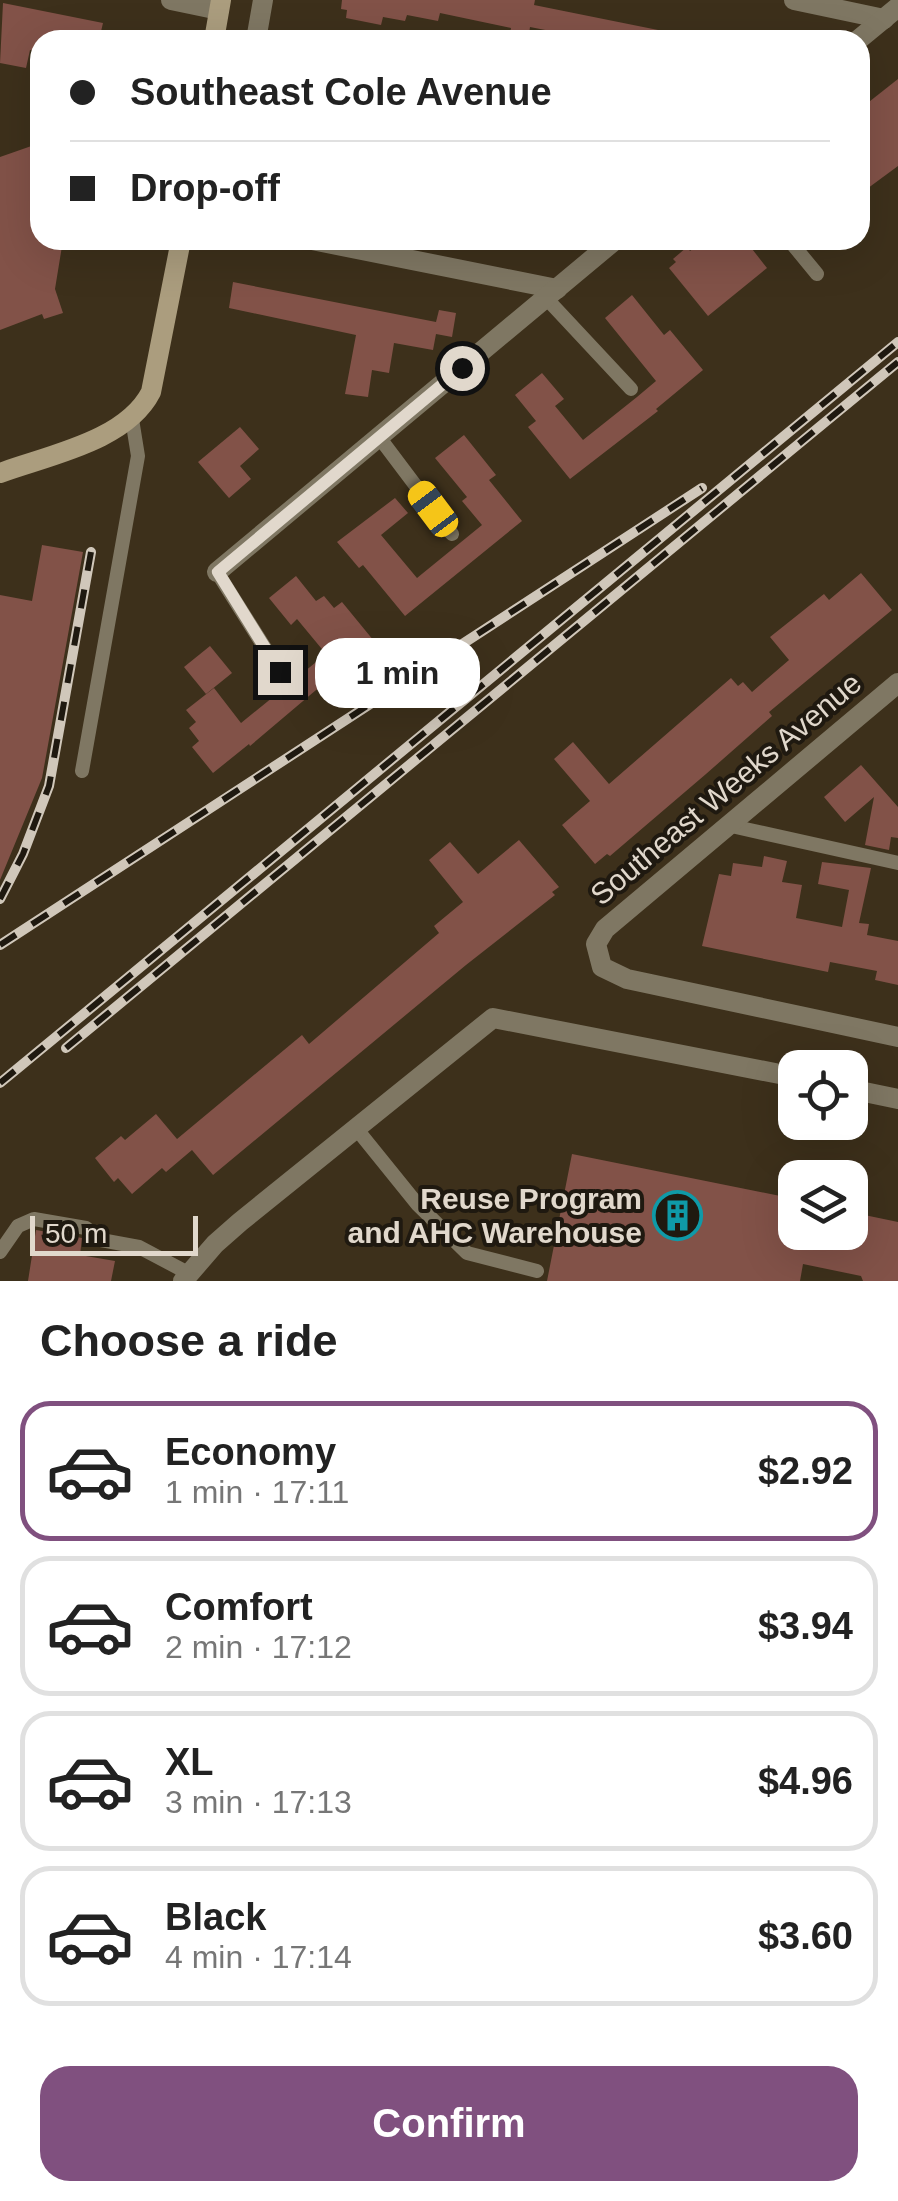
<!DOCTYPE html>
<meta charset="utf-8">
<style>
:root{--surface:#fff;--page:#f6f6f6;--text:#222;--muted:#767676;--line:#e0e0e0;--accent:#80507f}
body{margin:0;font-family:Arial,sans-serif;background:var(--page);color:var(--text);height:100vh;display:flex;flex-direction:column;font-size:38px;white-space:nowrap}
*{box-sizing:border-box;margin:0}
p{font-size:32px;color:var(--muted)}
.icon{flex:none;width:55px;height:55px;fill:none;stroke:currentColor;stroke-width:2;stroke-linecap:round;stroke-linejoin:round}
.map{position:relative;height:1281px;overflow:hidden}
.drawer{display:flex;flex-direction:column;background:var(--surface);flex:1}
.drawer>*{flex:none}
.hud{position:absolute;left:30px;top:30px;width:840px;height:220px;border-radius:30px;box-shadow:0 10px 40px #0002;display:grid;align-content:center;height:220px;padding:0 40px;background:var(--surface)}
.buttons{position:absolute;left:778px;top:1050px;display:grid;gap:20px}
.buttons a{display:grid;place-items:center;width:90px;height:90px;border-radius:20px;background:var(--surface);box-shadow:0 10px 40px #0002;font-size:50px}
.scale{position:absolute;left:30px;bottom:25px;width:168px;box-sizing:border-box;padding-left:10px;border:5px solid #e1d8cc;border-top:0;font-size:28px;line-height:35px;white-space:nowrap;color:#e1d8cc;-webkit-text-stroke:8px #1f1910;paint-order:stroke}
.end{position:absolute;width:45px;height:45px;margin:-22px;border:12px solid #e1d8cc;background:#111;box-shadow:0 0 0 5px #111}
.from{border-radius:50%}
.bubble{position:absolute;height:70px;border-radius:30px;background:var(--surface);box-shadow:0 10px 40px #0002;font-size:32px;font-weight:700;line-height:70px;text-align:center}
.car{position:absolute;width:30px;height:60px;margin:-30px -15px;border-radius:12px;box-shadow:0 0 8px 2px #0007;background:linear-gradient(#f5c518 24%,#345 0 40%,#f5c518 0 76%,#345 0 86%,#f5c518 0)}
.hud b{display:flex;align-items:center;gap:35px;height:95px;font-size:38px}
.hud b+b{border-top:2px solid var(--line)}
.hud i{width:25px;height:25px;background:var(--text)}
ul{padding:0;list-style:none}
li{display:flex;align-items:center;gap:30px;height:140px;margin:0 20px 15px;padding:0 20px;border:5px solid var(--line);border-radius:30px}
li div{flex:1}
li b{display:block;font-size:38px}
li em{font-style:normal;font-weight:700}
li.active{border-color:var(--accent)}
li>.icon{width:90px;height:90px;stroke-width:1.5}
h2{padding:0 40px;font-size:45px;line-height:120px}
.primary-button{display:flex;gap:20px;margin-top:auto;padding:20px 40px}
.primary-button a{flex:1;height:115px;border-radius:30px;background:var(--accent);color:#fff;font-size:40px;font-weight:700;line-height:115px;text-align:center}
.map>svg:first-child{display:block}
</style>
<div class="map">
<svg width="898" height="1281" viewBox="0 0 898 1281">
<rect width="100%" height="100%" fill="#3d301b"/>
<!-- building -->
<g fill="#825248">
<path d="M342,0H535L534,5L663,31L662,40H596L530,27L528,40H509L511,28L440,13L438,21L407,15L405,21L383,17L381,25L346,18L347,10L341,9Z"/>
<path d="M3,3L103,23L99,40H40V52L30,50L26,68L0,63Z"/>
<path d="M898,79V166L860,194V109Z"/>
<path d="M40,143V240H63L55,289L63,313L44,319L42,314L0,330V157Z"/>
<path d="M703,240H745L767,268L708,316L669,268L676,262L673,259L687,247L690,251Z"/>
<path d="M233,282L436,322L439,310L456,313L452,337L436,334L433,350L394,343L389,373L372,370L368,397L345,394L356,335L229,308Z"/>
<path d="M632,295L664,335L670,330L703,370L656,409L658,411L570,479L528,427L536,421L515,395L542,373L564,399L555,406L583,440L637,397L656,381L605,318Z"/>
<path d="M240,427L259,449L240,466L251,479L229,498L198,462Z"/>
<path d="M464,435L496,475L489,480L522,521L405,616L363,565L359,568L337,542L395,498L408,513L381,535L417,578L482,525L462,501L467,497L435,458Z"/>
<path d="M42,545L83,552L42,778L0,880V595L32,601Z"/>
<path d="M861,573L892,610L769,712L772,716L706,774L610,856L607,854L595,864L562,825L590,801L554,759L573,742L609,784L731,678L738,686L743,682L752,692L789,660L770,637L824,594L829,600Z"/>
<path d="M296,576L316,601L324,596L334,608L342,602L374,641L250,746L249,744L213,773L192,747L199,741L189,728L196,722L186,710L214,688L241,723L326,654L297,619L291,625L269,598Z"/>
<path d="M210,646L232,673L206,694L184,667Z"/>
<path d="M861,765L898,807V838L891,837L889,850L865,845L874,797L845,822L824,797Z"/>
<path d="M519,840L559,887L552,892L555,895L466,965L213,1175L192,1150L166,1172L162,1168L132,1194L118,1178L114,1182L95,1158L121,1136L125,1140L156,1114L177,1139L302,1035L309,1044L439,933L434,926L463,902L429,860L450,842L478,874Z"/>
<path d="M764,856L787,861L782,882L802,885L796,918L842,927L849,890L818,884L822,862L871,868L859,923L869,924L867,935L898,941V985L875,980L877,971L830,962L828,972L702,946L719,874L731,876L733,863L762,867Z"/>
<path d="M572,1154L795,1199V1232H850V1212L898,1222V1281H863L861,1276L803,1264L800,1281H547Z"/>
<path d="M36,1230L82,1238L80,1255L115,1261L111,1281H28Z"/>
</g>
<g fill="none" stroke-linecap="round" stroke-linejoin="round">
<!-- lane -->
<g stroke="#7f7763" stroke-width="14">
<path d="M789,240L817,274"/>
<path d="M546,298L631,389"/>
<path d="M379,437L452,534"/>
<path d="M217,572L280,672"/>
<path d="M82,771L138,456L132,419"/>
<path d="M727,825L898,863"/>
<path d="M355,1127L418,1205L467,1253L537,1271"/>
<path d="M0,1252L18,1226L34,1219L86,1228L101,1240L139,1247L188,1273"/>
</g>
<!-- street -->
<g stroke="#7f7763" stroke-width="20">
<path d="M171,0L219,10"/>
<path d="M794,0L884,19"/>
<path d="M256,40L263,0"/>
<path d="M858,40L898,7"/>
<path d="M312,240L557,289"/>
<path d="M217,572L615,240"/>
<path d="M898,683L605,929L596,944L602,967L627,979L898,1037"/>
<path d="M850,1089L898,1099"/>
<path d="M183,1281L215,1244L240,1222L493,1018L795,1077"/>
</g>
<!-- secondary -->
<g stroke="#ab9d7e" stroke-width="20">
<path d="M214,40L221,0"/>
<path d="M0,473C49,455 126,441 151,392L181,240"/>
</g>
<defs>
<g id="rail">
<path d="M0,899L23,854L49,786L91,552"/>
<path d="M0,945L702,488"/>
<path d="M66,1048L898,362"/>
<path d="M0,1083L898,342"/>
</g>
</defs>
<!-- rail casing -->
<use href="#rail" stroke="#d0c7ba" stroke-width="10"/>
<!-- rail -->
<use href="#rail" stroke="#1f1910" stroke-width="6" stroke-dasharray="19" stroke-linecap="butt"/>
</g>
<g fill="none" stroke-linecap="round" stroke-linejoin="round">
<!-- route -->
<path stroke="#e1d8cc" stroke-width="12" d="M280,672L218,572L462,368"/>
</g>
<!-- icons -->
<defs>
<symbol id="building-ring" viewBox="-11 -11 22 22"><circle r="9.5" fill="#1f1910" stroke="#0f9aa8" stroke-width="1.5"/><path d="M-4-6H4V6H1V3H-1V6H-4ZM-2.5-4.3h1.7v1.8h-1.7ZM.8-4.3h1.7v1.8H.8ZM-2.5-1h1.7V.8h-1.7ZM.8-1h1.7V.8H.8Z" fill="#0f9aa8"/></symbol>
</defs>
<g fill-rule="evenodd">
<use href="#building-ring" x="650" y="1188" width="55" height="55"/>
</g>
<g text-anchor="middle" stroke-width="8" stroke-linejoin="round" paint-order="stroke">
<!-- street labels -->
<g font-size="30" fill="#e1d8cc" stroke="#1f1910">
<text transform="translate(726 789) rotate(-40)" y="10">Southeast Weeks Avenue</text>
</g>
<!-- poi labels -->
<g font-size="30" font-weight="bold" fill="#e1d8cc" stroke="#1f1910" text-anchor="end">
<text x="642" y="1209">Reuse Program<tspan x="642" dy="34">and AHC Warehouse</tspan></text>
</g>
</g>
</svg>
<div class="buttons">
<a><svg class="icon" aria-label="locate" viewBox="0 0 24 24"><circle cx="12" cy="12" r="6"/><path d="M12 2v4M12 18v4M2 12h4M18 12h4"/></svg></a>
<a><svg class="icon" aria-label="layers" viewBox="0 0 24 24"><path d="M12 4l9 5-9 5-9-5zM3 14l9 5 9-5"/></svg></a>
</div>
<div class="scale">50 m</div>
<i class="end from" style="left:462px;top:368px"></i>
<i class="end" style="left:280px;top:672px"></i>
<div class="bubble" style="left:315px;top:638px;width:165px">1 min</div>
<i class="car" style="left:433px;top:509px;rotate:323deg"></i>
<div class="hud">
<b><i class="from"></i>Southeast Cole Avenue</b>
<b><i></i>Drop-off</b>
</div>
</div>
<section class="drawer">
<h2>Choose a ride</h2>
<ul>
<li class="active"><svg class="icon" aria-label="car" viewBox="0 0 24 24"><path d="M5 17H2v-5l4-1 3-4h7l3 4 3 1v5h-3M9 17h6M6 11h13"/><circle cx="7" cy="17" r="2"/><circle cx="17" cy="17" r="2"/></svg><div><b>Economy</b><p>1 min · 17:11</p></div><em>$2.92</em></li>
<li><svg class="icon" aria-label="car" viewBox="0 0 24 24"><path d="M5 17H2v-5l4-1 3-4h7l3 4 3 1v5h-3M9 17h6M6 11h13"/><circle cx="7" cy="17" r="2"/><circle cx="17" cy="17" r="2"/></svg><div><b>Comfort</b><p>2 min · 17:12</p></div><em>$3.94</em></li>
<li><svg class="icon" aria-label="car" viewBox="0 0 24 24"><path d="M5 17H2v-5l4-1 3-4h7l3 4 3 1v5h-3M9 17h6M6 11h13"/><circle cx="7" cy="17" r="2"/><circle cx="17" cy="17" r="2"/></svg><div><b>XL</b><p>3 min · 17:13</p></div><em>$4.96</em></li>
<li><svg class="icon" aria-label="car" viewBox="0 0 24 24"><path d="M5 17H2v-5l4-1 3-4h7l3 4 3 1v5h-3M9 17h6M6 11h13"/><circle cx="7" cy="17" r="2"/><circle cx="17" cy="17" r="2"/></svg><div><b>Black</b><p>4 min · 17:14</p></div><em>$3.60</em></li>
</ul>
<div class="primary-button"><a>Confirm</a></div>
</section>
